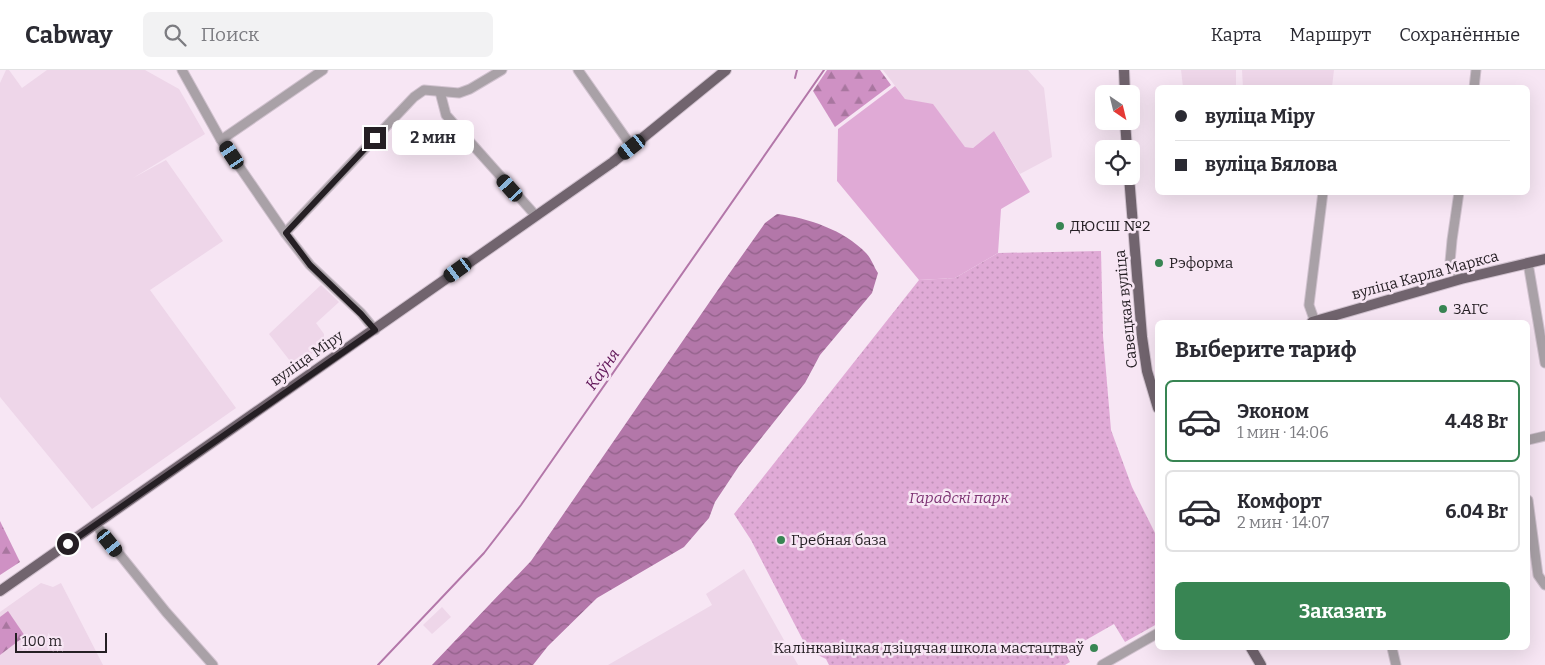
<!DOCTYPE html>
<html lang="ru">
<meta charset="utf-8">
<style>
:root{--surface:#fff;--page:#f2f2f3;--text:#2b2b33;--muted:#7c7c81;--line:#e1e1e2;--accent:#388553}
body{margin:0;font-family:Bitter,serif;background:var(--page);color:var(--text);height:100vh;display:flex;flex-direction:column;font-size:19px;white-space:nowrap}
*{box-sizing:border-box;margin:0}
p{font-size:16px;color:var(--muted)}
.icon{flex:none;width:28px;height:28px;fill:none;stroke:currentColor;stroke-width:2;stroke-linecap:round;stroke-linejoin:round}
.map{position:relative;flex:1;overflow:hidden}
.drawer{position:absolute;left:1155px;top:250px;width:375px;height:330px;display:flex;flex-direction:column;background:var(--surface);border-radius:8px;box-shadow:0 5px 20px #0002}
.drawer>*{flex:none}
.guide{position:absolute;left:1155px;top:15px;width:375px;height:110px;border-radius:8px;box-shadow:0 5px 20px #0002;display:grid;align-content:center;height:110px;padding:0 20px;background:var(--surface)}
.needle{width:32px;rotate:145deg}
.fabs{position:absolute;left:1095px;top:15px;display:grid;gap:10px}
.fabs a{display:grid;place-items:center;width:45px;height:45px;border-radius:8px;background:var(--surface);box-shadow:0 5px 20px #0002;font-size:25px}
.scale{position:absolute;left:15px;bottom:12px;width:92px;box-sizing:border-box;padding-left:5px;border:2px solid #251f24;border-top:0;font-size:14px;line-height:18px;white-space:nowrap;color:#251f24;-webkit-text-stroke:4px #f7e6f4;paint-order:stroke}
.end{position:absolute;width:22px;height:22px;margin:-11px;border:6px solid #251f24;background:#fff;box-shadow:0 0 0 2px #fff}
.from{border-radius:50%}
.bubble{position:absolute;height:35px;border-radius:8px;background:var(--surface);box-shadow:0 5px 20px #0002;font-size:16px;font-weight:700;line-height:35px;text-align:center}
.car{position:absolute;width:15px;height:30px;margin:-15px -8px;border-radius:6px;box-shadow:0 0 4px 1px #0007;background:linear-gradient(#222 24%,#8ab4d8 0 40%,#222 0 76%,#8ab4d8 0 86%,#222 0)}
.guide b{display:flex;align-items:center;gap:18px;height:48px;font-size:19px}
.guide b+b{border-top:1px solid var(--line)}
.guide i{width:12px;height:12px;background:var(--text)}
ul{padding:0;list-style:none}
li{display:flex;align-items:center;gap:15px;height:82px;margin:0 10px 8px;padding:0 10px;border:2px solid var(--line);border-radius:8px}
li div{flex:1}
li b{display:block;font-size:19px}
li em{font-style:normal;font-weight:700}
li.on{border-color:var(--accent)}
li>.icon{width:45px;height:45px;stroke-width:1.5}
h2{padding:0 20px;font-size:22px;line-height:60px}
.cta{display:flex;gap:10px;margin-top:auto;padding:10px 20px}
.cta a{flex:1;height:58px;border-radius:8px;background:var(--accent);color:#fff;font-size:20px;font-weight:700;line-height:58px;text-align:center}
header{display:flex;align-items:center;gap:30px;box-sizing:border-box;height:70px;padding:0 25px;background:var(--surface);border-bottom:1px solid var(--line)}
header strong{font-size:24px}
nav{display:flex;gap:28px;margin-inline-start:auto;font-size:18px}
.search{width:350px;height:45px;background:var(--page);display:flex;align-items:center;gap:12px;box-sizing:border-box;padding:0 18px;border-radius:8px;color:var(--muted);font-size:19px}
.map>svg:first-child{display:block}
</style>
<header>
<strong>Cabway</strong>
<div class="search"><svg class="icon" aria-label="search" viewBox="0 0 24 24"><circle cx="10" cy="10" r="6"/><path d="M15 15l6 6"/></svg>Поиск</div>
<nav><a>Карта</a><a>Маршрут</a><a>Сохранённые</a></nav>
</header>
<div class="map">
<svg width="1545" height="595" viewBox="0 0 1545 595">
<defs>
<pattern id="forest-firs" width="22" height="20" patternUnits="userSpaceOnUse" patternTransform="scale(1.25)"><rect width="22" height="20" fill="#cf91c4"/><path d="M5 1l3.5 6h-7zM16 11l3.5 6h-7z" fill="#a8769f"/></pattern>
<pattern id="park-dots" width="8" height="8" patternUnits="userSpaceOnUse" patternTransform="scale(1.25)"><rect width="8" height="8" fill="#e0aad6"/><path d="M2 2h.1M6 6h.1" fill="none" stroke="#c092b8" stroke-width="1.8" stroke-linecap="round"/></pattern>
<pattern id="water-waves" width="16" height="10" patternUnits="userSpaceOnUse" patternTransform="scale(1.25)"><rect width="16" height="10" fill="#b377a9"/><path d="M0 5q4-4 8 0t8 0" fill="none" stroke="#916189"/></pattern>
</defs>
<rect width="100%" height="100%" fill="#f7e6f4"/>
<!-- built -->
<g fill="#eed6e9">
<path d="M6,0H9L22,18L47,0H145L179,19L205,64L133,108L166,90L223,171L150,220L236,338L92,439L0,327V13Z"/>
<path d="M883,0H1028L1044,18L1052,87L1020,104L994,61L973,78L965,77L933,35L905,29Z"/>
<path d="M1181,0H1236V17H1183Z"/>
<path d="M1242,0H1334L1332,17L1243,18Z"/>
<path d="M321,215L339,232L316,253L324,264V275L294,296L269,264Z"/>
<path d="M744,499L798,595H608L712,535L706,524Z"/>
<path d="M41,513L53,517L61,513L103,595H0V542Z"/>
<path d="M442,537L451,547L432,564L423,555Z"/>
</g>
<!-- forest -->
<g fill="url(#forest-firs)">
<path d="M827,0H880L891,15L835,57L813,21Z"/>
<path d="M0,451L20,492L0,505Z"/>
<path d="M8,541L25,566L0,585V547Z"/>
</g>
<!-- park -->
<path fill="url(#park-dots)" d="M1101,181L1103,266L1111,360L1132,417L1157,467L1158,516C1155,522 1157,545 1157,554L1125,572L1114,554L1065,582L1070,592L1065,595H829L826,589L808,580L751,470L734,444L919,210L955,208L998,183Z"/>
<!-- pitch -->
<path fill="#e0aad6" d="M895,16L905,29L933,34L965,77L973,78L994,61L1030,122L1001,139L998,183L955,208L919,210L837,111L838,59Z"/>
<!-- water -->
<path fill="url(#water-waves)" d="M777,144C808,148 844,160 866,183C871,188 874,197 878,203L872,223L820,285L805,313L739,396L715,432L709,448L684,477L597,528L548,576L533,595H432L531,491L724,211L765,153Z"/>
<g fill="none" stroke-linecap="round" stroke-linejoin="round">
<!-- stream -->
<g stroke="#b377a9" stroke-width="2">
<path d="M795,8L797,0"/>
<path d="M378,595L484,483L521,435L824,0"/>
</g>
<defs>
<g id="minor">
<path d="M182,0L221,70L285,163L310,195L361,243L375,260"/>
<path d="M578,0L632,77"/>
<path d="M1474,18L1476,0"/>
<path d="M440,22L446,45L536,146"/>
<path d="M221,70L323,0"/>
<path d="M1459,122L1452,170L1450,192L1461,209"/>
<path d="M285,163L414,27L424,20L459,23L470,19L502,0"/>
<path d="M1528,193L1545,293"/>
<path d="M1315,252L1309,235L1323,122"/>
<path d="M1528,370L1545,366"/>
<path d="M1528,430L1538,505L1545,515"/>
<path d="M96,455L166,542L213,595"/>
<path d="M1392,578L1396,595"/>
<path d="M1102,595L1158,563"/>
</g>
<g id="major">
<path d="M1124,0L1125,24"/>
<path d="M1125,51L1127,79"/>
<path d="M1129,106L1142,267L1147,301L1158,338"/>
<path d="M1312,252L1461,209L1545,189"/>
<path d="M0,521L613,92L726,0"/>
<path d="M1251,578L1261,595"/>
</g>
</defs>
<!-- minor casing -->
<use href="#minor" stroke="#d1c2cf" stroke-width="11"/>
<!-- major casing -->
<use href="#major" stroke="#d1c2cf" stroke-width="12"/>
<!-- minor -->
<use href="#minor" stroke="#a9a1a7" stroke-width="9"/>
<!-- major -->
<use href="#major" stroke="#71646e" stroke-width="10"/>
</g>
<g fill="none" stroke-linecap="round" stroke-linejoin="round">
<!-- route -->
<path stroke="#251f24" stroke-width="6" d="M68,474L375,260L361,244L310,195L286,163L375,68"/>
</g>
<!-- markers -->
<g fill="#388553" stroke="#f7e6f4" stroke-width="2">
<circle cx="1060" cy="156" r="5"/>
<circle cx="1159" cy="193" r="5"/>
<circle cx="1443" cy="239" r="5"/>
<circle cx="781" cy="470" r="5"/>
<circle cx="1094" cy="578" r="5"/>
</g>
<g text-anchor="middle" stroke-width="5" stroke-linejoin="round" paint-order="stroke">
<!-- poi labels -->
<g font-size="15" fill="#251f24" stroke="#f7e6f4" text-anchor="start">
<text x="1070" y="161">ДЮСШ №2</text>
<text x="1169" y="198">Рэформа</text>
<text x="1453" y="244">ЗАГС</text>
<text x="791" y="475">Гребная база</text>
<text x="1084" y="583" text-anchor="end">Калінкавіцкая дзіцячая школа мастацтваў</text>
</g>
<!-- street labels -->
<g font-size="15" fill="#251f24" stroke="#f7e6f4">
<text transform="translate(1425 205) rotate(-15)" y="5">вуліца Карла Маркса</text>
<text transform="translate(1126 239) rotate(-96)" y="5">Савецкая вуліца</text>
<text transform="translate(307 288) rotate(-35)" y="5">вуліца Міру</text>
</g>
<!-- park labels -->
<g font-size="15" font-style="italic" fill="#7b3171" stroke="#f7e6f4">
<text x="959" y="433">Гарадскі парк</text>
</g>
<!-- water labels -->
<g font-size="16" font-style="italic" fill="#601658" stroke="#f7e6f4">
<text transform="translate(602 299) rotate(-55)" y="6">Каўня</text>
</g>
</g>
</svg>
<div class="fabs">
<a><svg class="needle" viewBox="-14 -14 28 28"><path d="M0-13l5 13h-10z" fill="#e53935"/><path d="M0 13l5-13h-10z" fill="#7c7c81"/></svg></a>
<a><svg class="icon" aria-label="locate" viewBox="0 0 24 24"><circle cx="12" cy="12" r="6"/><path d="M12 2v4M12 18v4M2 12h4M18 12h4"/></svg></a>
</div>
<div class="scale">100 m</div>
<i class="end from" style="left:68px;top:474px"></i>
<i class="end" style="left:375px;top:68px"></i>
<div class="bubble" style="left:392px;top:50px;width:82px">2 мин</div>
<i class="car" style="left:632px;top:77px;rotate:232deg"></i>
<i class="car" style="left:232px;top:85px;rotate:326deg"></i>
<i class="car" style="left:510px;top:118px;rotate:318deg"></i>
<i class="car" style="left:458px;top:200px;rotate:234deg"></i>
<i class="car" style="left:110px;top:473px;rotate:141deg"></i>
<div class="guide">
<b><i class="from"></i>вуліца Міру</b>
<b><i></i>вуліца Бялова</b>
</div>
<section class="drawer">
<h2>Выберите тариф</h2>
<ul>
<li class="on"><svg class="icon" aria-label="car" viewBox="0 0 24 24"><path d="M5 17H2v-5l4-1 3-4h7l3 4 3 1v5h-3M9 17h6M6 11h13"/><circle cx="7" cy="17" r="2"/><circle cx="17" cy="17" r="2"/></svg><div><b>Эконом</b><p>1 мин · 14:06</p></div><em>4.48 Br</em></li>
<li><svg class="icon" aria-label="car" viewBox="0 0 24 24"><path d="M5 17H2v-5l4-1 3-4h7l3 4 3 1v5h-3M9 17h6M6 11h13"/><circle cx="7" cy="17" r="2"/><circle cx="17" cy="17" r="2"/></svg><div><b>Комфорт</b><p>2 мин · 14:07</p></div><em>6.04 Br</em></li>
</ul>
<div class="cta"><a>Заказать</a></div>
</section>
</div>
